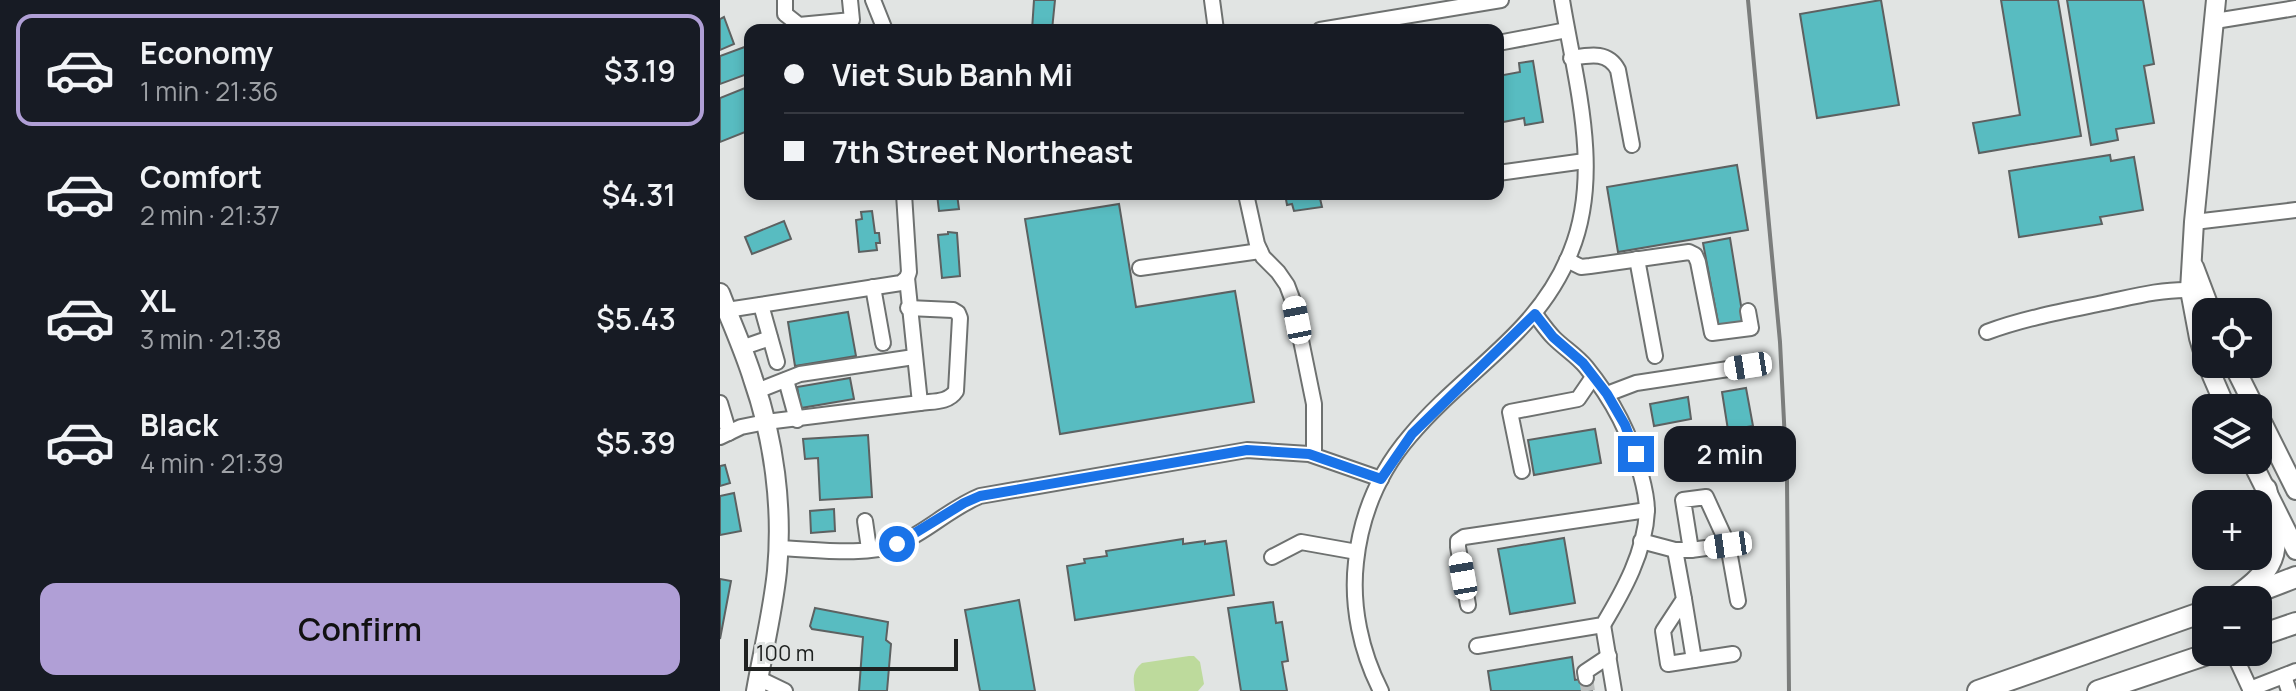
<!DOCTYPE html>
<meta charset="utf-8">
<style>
:root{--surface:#171b24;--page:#20242c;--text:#f1f3f6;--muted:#9ea1a6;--line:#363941;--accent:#b09fd6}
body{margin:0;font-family:Manrope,sans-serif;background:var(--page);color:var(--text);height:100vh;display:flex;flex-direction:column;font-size:30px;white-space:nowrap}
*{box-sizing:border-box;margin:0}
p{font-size:26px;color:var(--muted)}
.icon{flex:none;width:44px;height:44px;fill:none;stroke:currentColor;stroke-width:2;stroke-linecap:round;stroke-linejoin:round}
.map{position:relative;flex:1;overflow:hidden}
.side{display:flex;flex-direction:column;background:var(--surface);width:720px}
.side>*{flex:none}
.banner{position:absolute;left:24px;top:24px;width:760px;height:176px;border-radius:16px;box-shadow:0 4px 12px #0003;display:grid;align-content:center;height:176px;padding:0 40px;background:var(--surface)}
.buttons{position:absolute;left:1472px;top:298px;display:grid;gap:16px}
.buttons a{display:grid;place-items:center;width:80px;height:80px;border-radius:16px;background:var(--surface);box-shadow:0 4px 12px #0003;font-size:40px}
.scale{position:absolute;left:24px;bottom:20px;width:214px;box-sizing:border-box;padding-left:8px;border:4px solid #1f2120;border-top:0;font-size:22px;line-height:28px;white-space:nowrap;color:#1f2120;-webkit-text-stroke:6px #e1e4e3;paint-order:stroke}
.end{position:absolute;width:36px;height:36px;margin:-18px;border:10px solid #1a73e8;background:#fff;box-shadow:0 0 0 4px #fff}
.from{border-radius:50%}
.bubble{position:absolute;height:56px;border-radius:16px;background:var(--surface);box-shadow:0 4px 12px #0003;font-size:26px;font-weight:600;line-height:56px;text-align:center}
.car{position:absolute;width:24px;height:48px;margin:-24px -12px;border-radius:10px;box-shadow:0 0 6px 2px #0007;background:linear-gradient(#fff 24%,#345 0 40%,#fff 0 76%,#345 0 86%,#fff 0)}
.banner b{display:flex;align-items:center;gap:28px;height:76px;font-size:30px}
.banner b+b{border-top:2px solid var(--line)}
.banner i{width:20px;height:20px;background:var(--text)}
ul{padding:14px 0 0;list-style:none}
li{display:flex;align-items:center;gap:24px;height:112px;margin:0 16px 12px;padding:0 24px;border:4px solid transparent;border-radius:16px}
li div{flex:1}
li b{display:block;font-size:30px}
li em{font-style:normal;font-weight:600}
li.selected{border-color:var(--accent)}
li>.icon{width:72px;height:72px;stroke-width:1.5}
.cta{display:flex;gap:16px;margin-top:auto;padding:16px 40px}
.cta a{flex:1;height:92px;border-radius:16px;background:var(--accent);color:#111;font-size:32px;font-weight:600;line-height:92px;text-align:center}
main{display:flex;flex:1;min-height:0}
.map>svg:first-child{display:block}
</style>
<main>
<section class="side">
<ul>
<li class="selected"><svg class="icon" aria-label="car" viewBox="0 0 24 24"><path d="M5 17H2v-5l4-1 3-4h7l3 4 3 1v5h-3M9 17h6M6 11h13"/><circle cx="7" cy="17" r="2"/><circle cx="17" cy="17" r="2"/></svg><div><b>Economy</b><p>1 min · 21:36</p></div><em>$3.19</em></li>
<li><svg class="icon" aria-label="car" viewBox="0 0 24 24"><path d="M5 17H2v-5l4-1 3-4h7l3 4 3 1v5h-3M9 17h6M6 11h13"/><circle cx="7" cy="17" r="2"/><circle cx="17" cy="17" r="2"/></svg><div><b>Comfort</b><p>2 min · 21:37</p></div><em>$4.31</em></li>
<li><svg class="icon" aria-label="car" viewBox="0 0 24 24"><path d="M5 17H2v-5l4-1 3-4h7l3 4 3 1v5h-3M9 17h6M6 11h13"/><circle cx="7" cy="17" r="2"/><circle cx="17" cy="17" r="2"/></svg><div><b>XL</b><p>3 min · 21:38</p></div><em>$5.43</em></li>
<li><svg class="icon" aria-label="car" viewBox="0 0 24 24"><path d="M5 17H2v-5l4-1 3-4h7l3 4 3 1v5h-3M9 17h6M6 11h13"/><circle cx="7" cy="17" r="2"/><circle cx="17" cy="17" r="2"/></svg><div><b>Black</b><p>4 min · 21:39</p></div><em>$5.39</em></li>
</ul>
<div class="cta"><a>Confirm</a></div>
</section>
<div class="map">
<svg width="1576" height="691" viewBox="0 0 1576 691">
<rect width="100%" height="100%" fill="#e1e4e3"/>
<!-- green -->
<path fill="#bdda9c" d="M469,656H474L480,662L484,684L478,691H415C413,679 412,671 422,663Z"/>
<!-- building -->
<g fill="#58bcc1" stroke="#5d6161" stroke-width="2">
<path d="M314,0H335L332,30H312Z"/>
<path d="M1161,0L1179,105L1097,118L1080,14Z"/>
<path d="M1281,0H1338L1361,136L1259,153L1253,123L1300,115Z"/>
<path d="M1347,0H1423L1434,64L1424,66L1434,123L1396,129L1398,140L1371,145Z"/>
<path d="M4,17L14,44L0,50V19Z"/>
<path d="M30,45V66L28,67L30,73L0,84V56Z"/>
<path d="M813,61L823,122L805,125L804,118L778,123V76L800,72L799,63Z"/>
<path d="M30,86V130L0,142V98Z"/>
<path d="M1390,155L1391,161L1414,157L1423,210L1380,217L1382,224L1299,237L1289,171Z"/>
<path d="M1017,165L1028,230L898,252L887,187Z"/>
<path d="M217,194H237L239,209L219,211Z"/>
<path d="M565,194H599L602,207L574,211L572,204L567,205Z"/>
<path d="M399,204L416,307L515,291L534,402L340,434L305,219Z"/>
<path d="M152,211L155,233H159L160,243H156L157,250L139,252L136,220L142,219L141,212Z"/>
<path d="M64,221L71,239L32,254L25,237Z"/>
<path d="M228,232L237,233L240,276L222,278L218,235L228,234Z"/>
<path d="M1010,238L1024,324L999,328L983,243Z"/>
<path d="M128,312L136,356L75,366L68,322Z"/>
<path d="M130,378L134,399L81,408L77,387Z"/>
<path d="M1026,388L1033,426L1008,430L1002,392Z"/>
<path d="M968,397L971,419L934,426L930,404Z"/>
<path d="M875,429L881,463L814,475L808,440Z"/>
<path d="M148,435L152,497L100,500L98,458L85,459L83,439Z"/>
<path d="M5,465L10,483L0,486V466Z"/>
<path d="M14,493L21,531L0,535V496Z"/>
<path d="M114,509L115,531L91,533L90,511Z"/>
<path d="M844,538L855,603L790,614L778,549Z"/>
<path d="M463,539V544L485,541V544L506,541L514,595L355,620L347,566L365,563L364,559L387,556L386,551Z"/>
<path d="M0,579L11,581L0,639Z"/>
<path d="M299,600L315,691H260L245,610Z"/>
<path d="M553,602L556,623L562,622L568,661L562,662L567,691H521L508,608Z"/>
<path d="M95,608L168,622L166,640L171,644L167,691H139L143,637L92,629L90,626Z"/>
<path d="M852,657L855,680L870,678L872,691H771L768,671Z"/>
</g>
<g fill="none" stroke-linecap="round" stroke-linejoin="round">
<!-- minor-tunnel -->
<path stroke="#babdbc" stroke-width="14" stroke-dasharray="14 7" stroke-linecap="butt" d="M866,678L868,691"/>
<defs>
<g id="minor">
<path d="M65,0V14L79,25L132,20L130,0"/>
<path d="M153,0L165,30"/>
<path d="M492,0L496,30"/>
<path d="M1495,21L1576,8"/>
<path d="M600,30L781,0"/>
<path d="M778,43L847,30"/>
<path d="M851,58C870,55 888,51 898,70L912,145"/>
<path d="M778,173L865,161"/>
<path d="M526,194L537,244L543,257L558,272L567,285L573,301L594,404V455"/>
<path d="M1474,222L1576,210"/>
<path d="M917,259L935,356"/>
<path d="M847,260L861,267L870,266L969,252L975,255L978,262L992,333L1031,328L1028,311"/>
<path d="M420,268L540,251"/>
<path d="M153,287L163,343"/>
<path d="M41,305L57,362"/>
<path d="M188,308L233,310L238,313L240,318L236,391C228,403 213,401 200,403"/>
<path d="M7,310L181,283L187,278L189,272L184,194"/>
<path d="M1267,332C1305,318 1344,311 1383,303C1412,297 1441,289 1470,290"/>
<path d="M21,348L50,338"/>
<path d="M66,380L77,420"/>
<path d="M37,391L80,374L194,357"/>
<path d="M887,394L916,383L1028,366"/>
<path d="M0,403L9,433"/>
<path d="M0,437L21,427L46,422L200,403L187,278"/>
<path d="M802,471L790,412L858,399L873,377"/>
<path d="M145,521L149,549"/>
<path d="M921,541L955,550H971L963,500L986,497L1008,545L1018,601"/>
<path d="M58,548C93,549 145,557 178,544C207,532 230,508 260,496L527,450L589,454L661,479"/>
<path d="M955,550L964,599L943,631L948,664L1013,654"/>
<path d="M971,550L1008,545"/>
<path d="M552,557L581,542L637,552"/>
<path d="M964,599L974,660"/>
<path d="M748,605L738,547V541L744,537L927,510"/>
<path d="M883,625L894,691"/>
<path d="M757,646L883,625C904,590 925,552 927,511C927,499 924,486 921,475C911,434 893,400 866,367C857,356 844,348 834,338C827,331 821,322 815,314"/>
<path d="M1513,652L1531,691"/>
<path d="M1564,676L1569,691"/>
<path d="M38,678L65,691"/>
<path d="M866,678L865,672L889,656"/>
<path d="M1530,689L1576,671"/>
<path d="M661,691C641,652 631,606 636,562C641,515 659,472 690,436C745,370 818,335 851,251C883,172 855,80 842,0"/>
</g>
<g id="major">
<path d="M1474,267L1491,312"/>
<path d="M0,293C11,322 24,350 33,379C54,439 63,507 57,571C53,611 43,651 36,691"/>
<path d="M1486,361L1479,338L1470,290L1474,222L1496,0"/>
<path d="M1487,364L1506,408"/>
<path d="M1513,364L1535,408"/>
<path d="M1538,414L1576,490"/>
<path d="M1531,460L1576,550"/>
</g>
<g id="highway">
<path d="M1524,597L1576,577"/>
<path d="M1511,600C1565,564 1559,546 1546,489"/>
<path d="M1538,636L1576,623"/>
<path d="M1258,691L1486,611"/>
<path d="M1378,691L1494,652"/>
</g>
</defs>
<!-- minor casing -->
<use href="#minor" stroke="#6e7170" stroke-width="18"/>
<!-- major casing -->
<use href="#major" stroke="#6e7170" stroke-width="22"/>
<!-- highway casing -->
<use href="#highway" stroke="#6e7170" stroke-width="24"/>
<!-- minor -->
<use href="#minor" stroke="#fff" stroke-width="14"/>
<!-- major -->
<use href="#major" stroke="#fff" stroke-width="18"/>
<!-- highway -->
<use href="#highway" stroke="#fff" stroke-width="20"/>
<!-- rail -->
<path stroke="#7b7d7c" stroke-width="4" d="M1028,0L1060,342L1067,481L1069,691"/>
</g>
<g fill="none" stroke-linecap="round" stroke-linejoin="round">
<!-- route -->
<path stroke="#1a73e8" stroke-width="10" d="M177,544L244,503L260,496L527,450L589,454L661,479L692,434L815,314L833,337L863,363L887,394L905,425L916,454"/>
</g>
</svg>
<div class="buttons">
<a><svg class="icon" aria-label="locate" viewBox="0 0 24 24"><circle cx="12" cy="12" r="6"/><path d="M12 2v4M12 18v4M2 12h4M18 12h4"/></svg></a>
<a><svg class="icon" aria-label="layers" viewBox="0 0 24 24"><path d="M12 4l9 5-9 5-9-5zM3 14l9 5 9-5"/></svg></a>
<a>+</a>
<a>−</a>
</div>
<div class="scale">100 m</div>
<i class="end from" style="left:177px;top:544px"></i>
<i class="end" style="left:916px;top:454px"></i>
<div class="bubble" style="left:944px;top:426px;width:132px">2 min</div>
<i class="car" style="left:577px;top:320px;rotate:349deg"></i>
<i class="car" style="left:1028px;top:366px;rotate:261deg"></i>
<i class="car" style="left:1008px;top:545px;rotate:262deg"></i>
<i class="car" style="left:743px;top:576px;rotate:350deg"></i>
<div class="banner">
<b><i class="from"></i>Viet Sub Banh Mi</b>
<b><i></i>7th Street Northeast</b>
</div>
</div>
</main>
